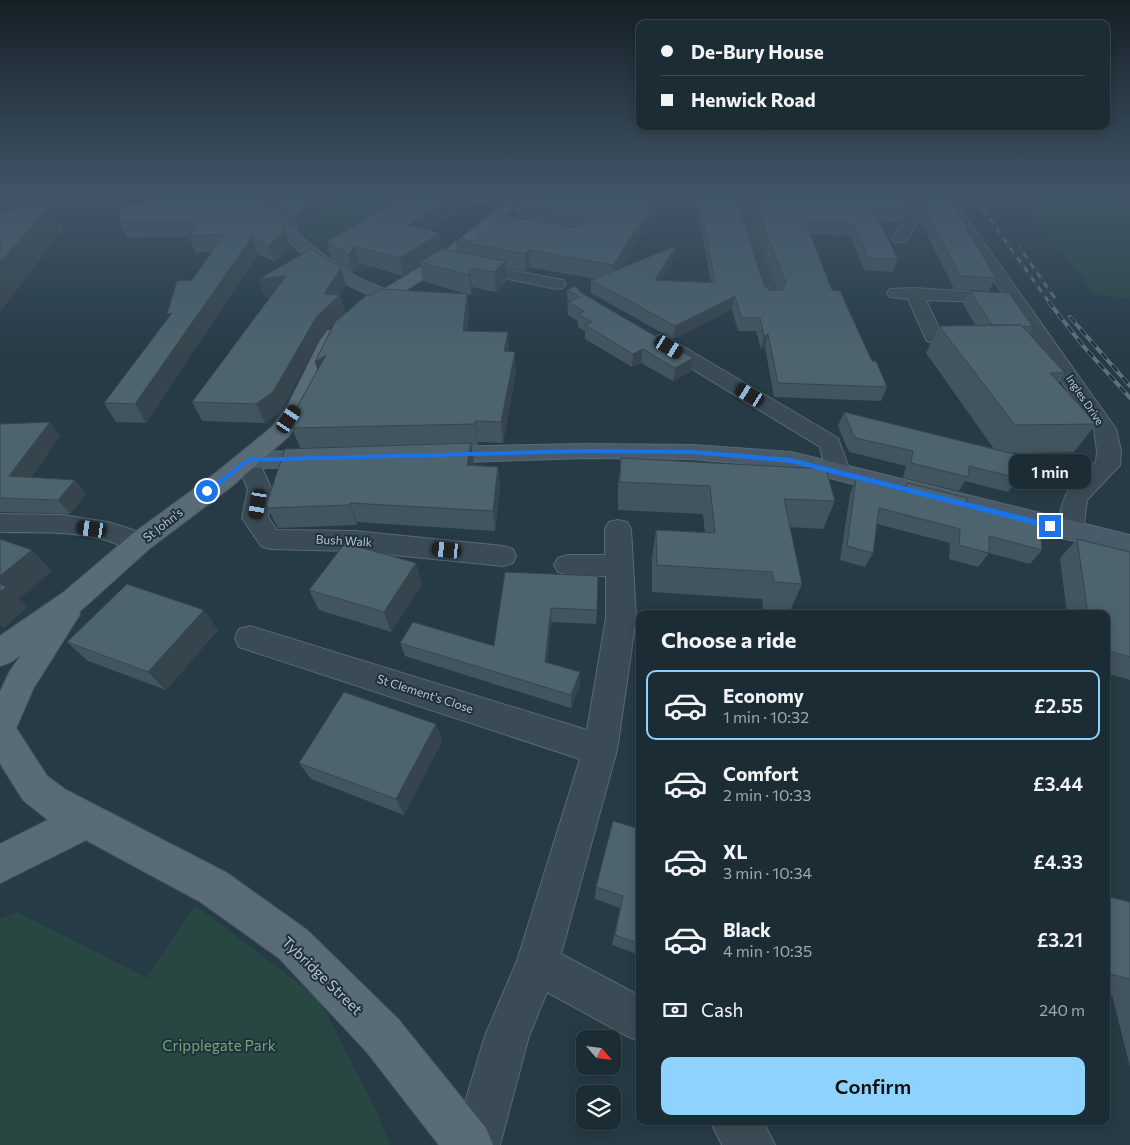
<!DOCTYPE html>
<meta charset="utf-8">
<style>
:root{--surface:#1c2c34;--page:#25343c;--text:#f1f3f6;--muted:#a0a7ac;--line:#3a484f;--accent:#8ed2fe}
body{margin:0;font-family:Commissioner,sans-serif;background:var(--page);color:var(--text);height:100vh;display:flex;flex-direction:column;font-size:19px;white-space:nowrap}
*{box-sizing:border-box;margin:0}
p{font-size:16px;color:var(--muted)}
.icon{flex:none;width:28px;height:28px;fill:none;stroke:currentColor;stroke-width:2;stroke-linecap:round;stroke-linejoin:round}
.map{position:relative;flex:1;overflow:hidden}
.sheet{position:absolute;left:636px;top:610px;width:474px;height:515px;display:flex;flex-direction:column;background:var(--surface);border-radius:10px;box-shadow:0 2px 12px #0003,0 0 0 1px var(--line)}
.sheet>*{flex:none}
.guide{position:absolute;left:636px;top:20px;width:474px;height:110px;border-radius:10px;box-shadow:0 2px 12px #0003,0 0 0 1px var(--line);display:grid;align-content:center;height:110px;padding:0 25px;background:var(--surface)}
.needle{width:32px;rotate:118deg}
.buttons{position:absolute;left:576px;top:1030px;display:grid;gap:10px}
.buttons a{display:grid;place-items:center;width:45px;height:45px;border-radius:10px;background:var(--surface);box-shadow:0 2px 12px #0003,0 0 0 1px var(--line);font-size:25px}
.end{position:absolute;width:22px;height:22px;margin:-11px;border:6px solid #1a73e8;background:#fff;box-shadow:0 0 0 2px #fff}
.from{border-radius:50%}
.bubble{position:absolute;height:35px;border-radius:10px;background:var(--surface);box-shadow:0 2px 12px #0003,0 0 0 1px var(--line);font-size:16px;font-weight:600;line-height:35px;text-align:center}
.car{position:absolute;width:15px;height:30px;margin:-15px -8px;border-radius:6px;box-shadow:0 0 4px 1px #0007;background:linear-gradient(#222 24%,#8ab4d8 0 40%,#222 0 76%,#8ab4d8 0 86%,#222 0)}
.guide b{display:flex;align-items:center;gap:18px;height:48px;font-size:19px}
.guide b+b{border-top:1px solid var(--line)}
.guide i{width:12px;height:12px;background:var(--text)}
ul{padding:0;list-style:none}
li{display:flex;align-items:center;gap:15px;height:70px;margin:0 10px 8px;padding:0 15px;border:2px solid transparent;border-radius:10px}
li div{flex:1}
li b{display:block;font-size:19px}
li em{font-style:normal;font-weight:600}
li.current{border-color:var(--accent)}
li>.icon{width:45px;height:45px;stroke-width:1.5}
h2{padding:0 25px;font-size:22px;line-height:60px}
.pay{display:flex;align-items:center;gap:12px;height:55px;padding:0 25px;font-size:19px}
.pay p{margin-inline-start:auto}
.cta{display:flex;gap:10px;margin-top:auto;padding:10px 25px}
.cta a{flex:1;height:58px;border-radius:10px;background:var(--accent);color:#111;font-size:20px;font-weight:600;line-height:58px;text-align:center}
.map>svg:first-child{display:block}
</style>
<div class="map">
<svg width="1130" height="1145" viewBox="0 0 1130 1145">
<rect width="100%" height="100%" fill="#263b46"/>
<!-- green -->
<g fill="#284743">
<path d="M365,194H434L428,213L450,217L360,274L295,228L309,225L317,205L349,196L356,198Z"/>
<path d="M1015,194H1130V299L1095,294Z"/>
<path d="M195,905L319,999L378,1114L390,1145H0V919L17,912L147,978Z"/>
</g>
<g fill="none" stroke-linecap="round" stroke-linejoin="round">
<defs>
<g id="street">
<path d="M734,194H748L754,224L781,297L778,301L772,302L766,301L763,297L740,224Z"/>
<path d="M904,194H918C924,213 917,226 905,242H895L892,239C903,224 908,213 904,194Z"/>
<path d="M950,201L955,202L1116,429L1121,451L1120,465L1087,500L1083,531L1079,538L1070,540L1061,538C1056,530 1058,524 1060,515C1064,489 1076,478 1096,462L1097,451L1094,429L1009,303L926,300L943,337L941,341L934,343L927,341L925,337L908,299L890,297L887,293L890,289L914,288L1003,294L943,205L945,202Z"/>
<path d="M470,262L557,279L563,280L566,284L563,288L557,289L464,270L462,267L464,264Z"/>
<path d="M660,335L667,337L838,438L850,471L846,477L838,479L830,477L826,471L820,447L653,345L650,341L653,337Z"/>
<path d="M248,452L256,455L272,490L268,517L277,530L354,531L503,546L513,549L516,556L513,563L503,566L354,551L270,549L261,546L242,518L248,490L236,460L240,455Z"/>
<path d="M0,514L62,515L108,522L149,535L153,542L149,549C135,553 122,546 109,541C75,530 35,533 0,532Z"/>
<path d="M618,520L627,522L631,529L636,618L617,750L561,954L640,996V1042L625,1035L547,992L529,1036L500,1145H452L485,1036L517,961L580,759L239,647L235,638L239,629L250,626L587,730L606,618V576L568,575L558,572L554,565L558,558L568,555H605V529L609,522Z"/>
<path d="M710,1121H763L775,1145H722Z"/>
</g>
<g id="secondary">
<path d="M243,194H257C286,223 317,253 352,274C364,281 378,286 391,292L394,296L391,300L385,301L379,300C366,294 353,288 341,281C310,263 264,223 243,194Z"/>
<path d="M585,444L692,445L791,452L1130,535V555L791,468L692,459L585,458L436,463L428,460L424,455L428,450L436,447Z"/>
<path d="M318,451L326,454L330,459L326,464L318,467L248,468L240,465L236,460L240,455L248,452Z"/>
</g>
<g id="primary">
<path d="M513,194H528L487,232L447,264L370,313L364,314L358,313L355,309L358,305L435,258L477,226Z"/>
<path d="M334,329L341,331L343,335L309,406L288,437L231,487L149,549L79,612L80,614L75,622L33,689L16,728L47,776L66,790L227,873L307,930L398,1019L486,1128L493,1145H439L366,1051L279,958L199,901L86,840L0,883V844L48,820L23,800L0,763V692L10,671L22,654L11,662L0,666V636L64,592L131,535L213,475L272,427L288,405L321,339L327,331Z"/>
</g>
</defs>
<!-- street casing -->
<use href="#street" stroke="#596972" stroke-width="2"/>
<!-- secondary casing -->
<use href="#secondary" stroke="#596972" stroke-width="2"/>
<!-- primary casing -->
<use href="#primary" stroke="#475861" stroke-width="2"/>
<!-- street -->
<use href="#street" fill="#3b4b55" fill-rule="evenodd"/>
<!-- secondary -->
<use href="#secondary" fill="#495b68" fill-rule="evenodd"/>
<!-- primary -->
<use href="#primary" fill="#596b75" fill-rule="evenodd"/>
<defs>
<g id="rail-far1">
<path d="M972,194L1049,302"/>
<path d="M1020,248L1054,297"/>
</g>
<g id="rail">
<path d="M1048,301L1084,347L1130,398"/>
<path d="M1070,317L1130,386"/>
</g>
</defs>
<!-- rail-far1 casing -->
<use href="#rail-far1" stroke="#5d717c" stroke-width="3"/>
<!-- rail casing -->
<use href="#rail" stroke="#5d717c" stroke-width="4"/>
<!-- rail-far1 -->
<use href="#rail-far1" stroke="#1f313b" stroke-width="2" stroke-dasharray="6" stroke-linecap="butt"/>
<!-- rail -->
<use href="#rail" stroke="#1f313b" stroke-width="2.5" stroke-dasharray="8" stroke-linecap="butt"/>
</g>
<!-- wall -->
<g fill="#42555f">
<path d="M139,194H248L256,203L285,229L290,246L275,262L258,254L146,423L116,422L104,403L169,318L192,280L212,252L196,253L189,237L127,238L119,221L153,203H143Z"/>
<path d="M259,194H365L355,199L349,196L330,202L301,233Z"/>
<path d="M422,194H511L496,207L473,202L429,231L442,249L457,252L456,241L473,242L517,218V211L513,210L512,195L668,194L621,268L676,246L674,258L661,280L711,282L694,194H737L741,213L764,285L769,290H780L756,223L750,194H748H908L906,206L900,222L879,221L898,259L893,272L864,270L850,236L810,234L832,290L887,387L881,401L774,397L765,347L761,349L756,331H738L732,309L673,339L591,293V280L594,279L530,267L526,271L506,267L507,281L496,292L472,287L471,295L467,294L469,314L467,331L509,351L516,372L503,443L478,442V445H472L474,463V466L498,467L500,487L495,531L357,522V525L278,528L266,505L300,448L292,428L294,421L292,416L318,369L315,362L334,323L322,334L281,411L265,423L202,421L192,402L270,297H265L259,279L346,286L340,295L345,313L466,294L423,281L420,264L403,276L359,263L353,273L331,258L327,241L403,204Z"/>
<path d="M926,199L969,230L968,232L996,278L989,291L954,289L920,220L922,211Z"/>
<path d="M567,290L580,292L693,358L691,371L673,381L641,363L632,367L585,339V331L578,327V321L568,315Z"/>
<path d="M970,291L1033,327L1029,334L1065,373L1059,383L1096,424L1074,452L1008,453L1018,478L1008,492L965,481L959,491L903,478L906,466L850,452L847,448L838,426L844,412L994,449L926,353L939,326H976L963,304Z"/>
<path d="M0,424L60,436L31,477L86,494L70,514L0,512Z"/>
<path d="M621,458L835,501L823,529L790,527L802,584L790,611L763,609L762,599L652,592V558L656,530L705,533L703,514L618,510V486Z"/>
<path d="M856,479L903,491L907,483L966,507L1042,550L1030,564L989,553L978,567L949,559L950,543L877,524L873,553L865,567L840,560L850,494Z"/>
<path d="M1077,539L1130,552V680L1106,673V614H1067L1060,558Z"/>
<path d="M505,572L597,610L596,624L551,622L547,662L580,672V685L571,708L405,656L400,643L494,646Z"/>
<path d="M422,584L391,632L319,610L309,590Z"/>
<path d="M218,630L166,690L88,661L67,642Z"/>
<path d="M436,724L442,741L404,815L311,779L299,763Z"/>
<path d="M640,829V955L612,945L620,908L595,899L596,887Z"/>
<path d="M1106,896L1130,902V1067L1112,995L1106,994Z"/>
</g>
<!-- shaded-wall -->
<g fill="#36454d">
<path d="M319,194H348L349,196L330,202L301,233L296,217Z"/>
<path d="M354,194H365L355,199Z"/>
<path d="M460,194H472L473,202L411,242L408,225Z"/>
<path d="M495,194H511L496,207Z"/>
<path d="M660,194H668L612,282L613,265Z"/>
<path d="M49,205L63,229L0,312V263Z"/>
<path d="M285,229L290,246L275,262L269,246Z"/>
<path d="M440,233L442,250L420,262V264L403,276L400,258Z"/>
<path d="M252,237L258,254L146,423L135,404Z"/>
<path d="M355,246L359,263L353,273L349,255Z"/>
<path d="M676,246L674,258L654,293L655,280Z"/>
<path d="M529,250L530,267L526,271L525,254Z"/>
<path d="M506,261L507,281L496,292L494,272Z"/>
<path d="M341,268L346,286L340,295L345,313L322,334L281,411L265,423L256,404Z"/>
<path d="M470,268L472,287L471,295L469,275Z"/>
<path d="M286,276L292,294L265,297L259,279Z"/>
<path d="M467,294L469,314L465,351L463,331Z"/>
<path d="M735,296L732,309L673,339L675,326Z"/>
<path d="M508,332L509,353L504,351Z"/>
<path d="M768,334L765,347L761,349L764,336Z"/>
<path d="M643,349L641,363L632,367L633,354Z"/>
<path d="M515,352L516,372L503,443L501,422Z"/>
<path d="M326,355L322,383L315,362Z"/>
<path d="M693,358L691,371L673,381L675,368Z"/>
<path d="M475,421L478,442V445L475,424Z"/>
<path d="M50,422L60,436L22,491L9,476Z"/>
<path d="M471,443L474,463L470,485L467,465Z"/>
<path d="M498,467L500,487L495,531L493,511Z"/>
<path d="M75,480L86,494L70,514L58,500Z"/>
<path d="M350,503L357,522V525L350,505Z"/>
<path d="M32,550L52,571L19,599L28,607L4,628L0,625V576Z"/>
<path d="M416,563L422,584L391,632L384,612Z"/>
<path d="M551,608V622L546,675L545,662Z"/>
<path d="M204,610L218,630L166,690L148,672Z"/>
<path d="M580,672V685L571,708V695Z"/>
<path d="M436,724L442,741L404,815L396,799Z"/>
</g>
<!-- building -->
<g fill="#4d636e" stroke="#36454d">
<path d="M170,194H248L256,203L285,229L269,246L252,237L135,404L104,403L172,313L167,314L177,281L192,280L225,234L189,236L198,220L119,221V206L193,198Z"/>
<path d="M271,194H319L296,217Z"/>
<path d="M422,194H460L408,225L440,233L400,258L355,246L349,255L327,241L395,202L403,204Z"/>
<path d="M513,194H660L613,265L529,250L525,254L456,241L459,238L473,242L504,215L574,227L584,222L581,216L574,214L516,205L526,197L512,195Z"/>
<path d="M698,194H737L741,213L764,285L769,290H782L786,283L758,212L755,194H908L906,206L905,210L873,209L898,259L868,258L854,224L805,221L832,290L840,291L872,361H876L887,387L778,383L768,334L764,336L760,318H741L735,296L675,326L591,280L676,246L655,280L715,283Z"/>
<path d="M926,199L951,201L969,230H967L996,278L960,276L925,208Z"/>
<path d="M49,205L0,263V211Z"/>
<path d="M311,249L341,268L324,294L340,295L317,316L273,392L256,404L192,402L286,276L259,279Z"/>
<path d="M442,249L506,261L494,272L470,268L469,275L420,262Z"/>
<path d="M576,286L580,292L693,358L675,368L643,349L633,354L585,325L592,322L578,314L584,311L568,302L580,297L567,290Z"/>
<path d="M381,289L467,294L463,331L508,332L504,351L515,352L501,422L475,421V424L292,428L296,416H292L326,355L315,362L335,322L367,295H372Z"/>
<path d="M970,291L1009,293L1033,327L1022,326L1021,325H992Z"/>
<path d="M1021,325L1065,373H1050L1096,424L1015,425L939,326Z"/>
<path d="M844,412L1018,455V478L969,466L968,477L911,463L913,451L856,438L853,434Z"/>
<path d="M50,422L9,476L75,480L58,500L0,498V424Z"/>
<path d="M471,443L467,465L498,467L493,511L350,503V505L268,508L266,505L285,449Z"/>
<path d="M621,458L826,469L835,501L784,499L802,584L774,582L772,572L657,565L656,530L715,533L710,486L620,482Z"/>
<path d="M856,479L906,492L907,483L967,498L966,507L1040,525L1042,550L989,536V553L959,545L960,529L879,508L873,553L847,546Z"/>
<path d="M0,539L32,550L0,576Z"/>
<path d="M1077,539L1130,552V657L1106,650V614H1088Z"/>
<path d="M345,543L416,563L384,612L309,590Z"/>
<path d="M505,572L598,576L597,610L551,608L545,662L580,672L571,695L400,643L413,622L494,646Z"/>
<path d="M0,584L6,587L0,592Z"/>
<path d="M127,584L204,610L148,672L67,642Z"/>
<path d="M344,692L436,724L396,799L299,763Z"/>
<path d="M613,821L640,829V944L615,935L623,896L596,887Z"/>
<path d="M1106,896L1130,902V979L1106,973Z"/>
</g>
<!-- sky -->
<linearGradient id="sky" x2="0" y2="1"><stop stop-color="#152026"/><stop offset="0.55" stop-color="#415568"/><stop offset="1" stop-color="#415568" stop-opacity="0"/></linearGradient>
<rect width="1130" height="354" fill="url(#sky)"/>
<!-- route -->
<path fill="#1a73e8" d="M585,449L692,450L791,458L1050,523L1054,526L1050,529L791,463L692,454L585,453L249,462L210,493L204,491L248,458Z"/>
<g text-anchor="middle" stroke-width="4" stroke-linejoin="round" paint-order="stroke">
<!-- far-street labels -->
<g font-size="11" fill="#b9c6ce" stroke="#1f313b">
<text transform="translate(1085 400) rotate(56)" y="4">Ingles Drive</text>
</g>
<!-- street labels -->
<g font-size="12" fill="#b9c6ce" stroke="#1f313b">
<text transform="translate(163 525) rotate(-38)" y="4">St John's</text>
<text transform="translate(344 541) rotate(3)" y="4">Bush Walk</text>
<text transform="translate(425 694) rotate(18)" y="4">St Clement's Close</text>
</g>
<!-- near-street labels -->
<g font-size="15" fill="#b9c6ce" stroke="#1f313b">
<text transform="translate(322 976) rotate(44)" y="5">Tybridge Street</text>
</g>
<!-- near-park labels -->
<g font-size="15" fill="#75a576" stroke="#1f313b">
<text x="219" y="1051">Cripplegate Park</text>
</g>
</g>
</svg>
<div class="buttons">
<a><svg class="needle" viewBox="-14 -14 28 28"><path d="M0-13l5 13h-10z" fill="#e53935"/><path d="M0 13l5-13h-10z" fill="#a0a7ac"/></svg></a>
<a><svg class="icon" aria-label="layers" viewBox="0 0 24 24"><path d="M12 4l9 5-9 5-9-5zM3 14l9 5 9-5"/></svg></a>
</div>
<i class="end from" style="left:207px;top:491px"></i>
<i class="end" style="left:1050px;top:526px"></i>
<div class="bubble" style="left:1009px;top:454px;width:82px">1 min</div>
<i class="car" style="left:669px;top:347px;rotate:121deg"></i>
<i class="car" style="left:750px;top:395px;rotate:301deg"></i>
<i class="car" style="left:289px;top:419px;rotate:34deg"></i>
<i class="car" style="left:258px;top:504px;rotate:190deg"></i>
<i class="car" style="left:92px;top:529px;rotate:278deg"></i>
<i class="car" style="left:447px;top:550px;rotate:276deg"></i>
<div class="guide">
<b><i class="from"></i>De-Bury House</b>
<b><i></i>Henwick Road</b>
</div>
<section class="sheet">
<h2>Choose a ride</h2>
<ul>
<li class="current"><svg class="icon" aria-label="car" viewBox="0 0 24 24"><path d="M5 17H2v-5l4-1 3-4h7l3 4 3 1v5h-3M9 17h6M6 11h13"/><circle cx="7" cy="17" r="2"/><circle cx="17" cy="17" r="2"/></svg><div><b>Economy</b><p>1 min · 10:32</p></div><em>£2.55</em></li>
<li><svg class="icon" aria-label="car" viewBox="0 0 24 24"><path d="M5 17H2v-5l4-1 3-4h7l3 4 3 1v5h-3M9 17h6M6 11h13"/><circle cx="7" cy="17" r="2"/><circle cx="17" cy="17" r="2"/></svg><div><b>Comfort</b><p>2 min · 10:33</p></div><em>£3.44</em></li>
<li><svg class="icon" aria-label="car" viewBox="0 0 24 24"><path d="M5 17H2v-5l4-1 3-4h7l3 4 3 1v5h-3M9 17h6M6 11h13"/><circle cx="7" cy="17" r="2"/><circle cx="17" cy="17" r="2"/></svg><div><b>XL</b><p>3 min · 10:34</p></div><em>£4.33</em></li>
<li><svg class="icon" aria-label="car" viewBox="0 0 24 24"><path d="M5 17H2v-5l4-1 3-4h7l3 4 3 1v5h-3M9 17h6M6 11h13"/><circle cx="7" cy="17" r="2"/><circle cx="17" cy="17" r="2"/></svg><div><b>Black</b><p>4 min · 10:35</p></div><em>£3.21</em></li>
</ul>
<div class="pay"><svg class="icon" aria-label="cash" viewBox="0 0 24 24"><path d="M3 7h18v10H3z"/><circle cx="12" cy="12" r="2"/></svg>Cash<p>240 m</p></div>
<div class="cta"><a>Confirm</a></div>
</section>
</div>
